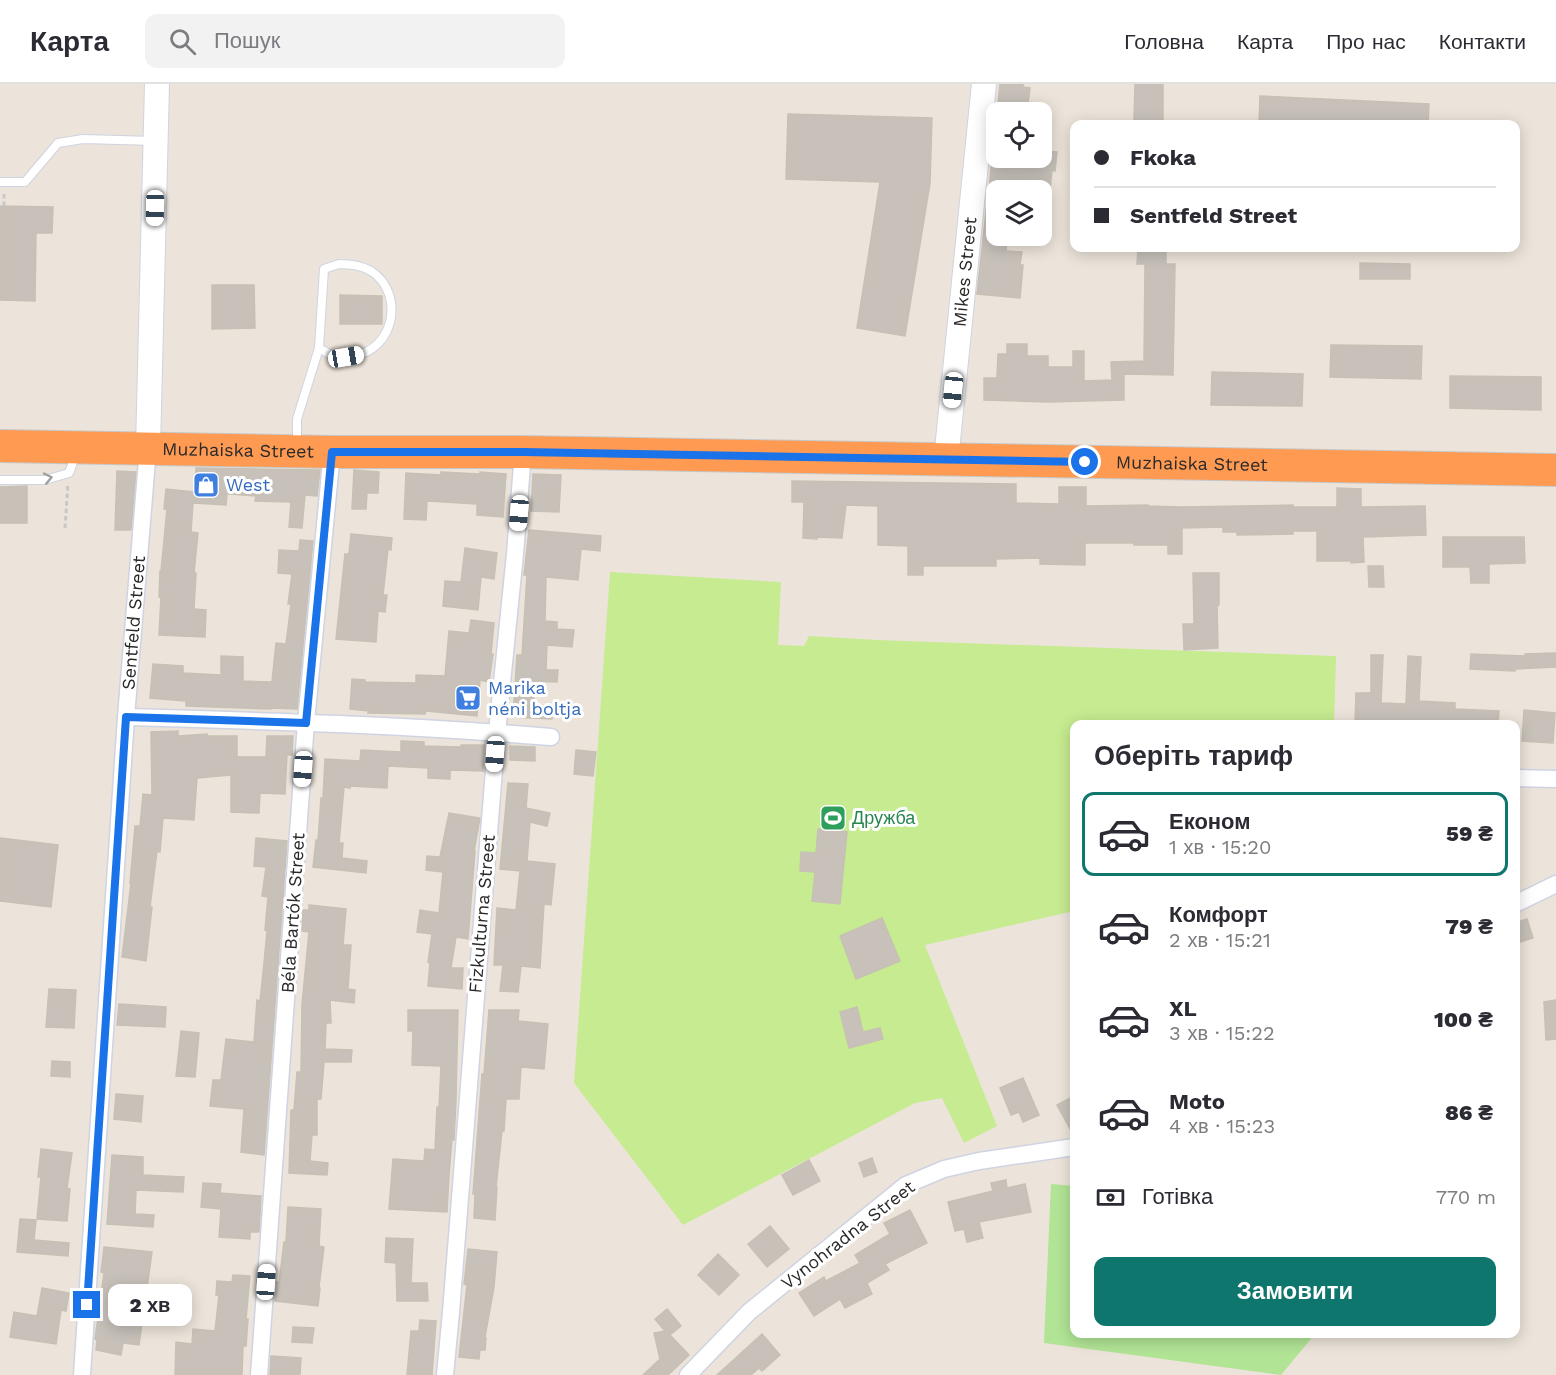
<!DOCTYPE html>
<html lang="uk">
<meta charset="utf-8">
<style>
:root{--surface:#fff;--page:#f2f2f3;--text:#2b2b33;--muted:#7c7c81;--line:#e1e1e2;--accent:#0f766e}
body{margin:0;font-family:"Work Sans",sans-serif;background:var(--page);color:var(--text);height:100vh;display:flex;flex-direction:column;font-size:22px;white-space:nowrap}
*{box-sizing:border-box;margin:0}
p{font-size:20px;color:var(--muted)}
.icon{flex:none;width:33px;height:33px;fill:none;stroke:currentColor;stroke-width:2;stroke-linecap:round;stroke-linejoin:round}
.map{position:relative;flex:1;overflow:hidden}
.sheet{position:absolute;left:1070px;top:636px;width:450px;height:618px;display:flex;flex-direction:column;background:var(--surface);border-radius:12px;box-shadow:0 3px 15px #0003}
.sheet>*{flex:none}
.guide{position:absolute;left:1070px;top:36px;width:450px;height:132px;border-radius:12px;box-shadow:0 3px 15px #0003;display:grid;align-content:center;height:132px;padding:0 24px;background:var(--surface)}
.fabs{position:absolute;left:986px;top:18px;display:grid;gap:12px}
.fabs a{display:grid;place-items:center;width:66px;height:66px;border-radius:12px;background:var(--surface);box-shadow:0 3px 15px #0003;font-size:30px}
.end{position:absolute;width:27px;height:27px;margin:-14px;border:8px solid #1a73e8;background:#fff;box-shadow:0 0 0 3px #fff}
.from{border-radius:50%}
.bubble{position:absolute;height:42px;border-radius:12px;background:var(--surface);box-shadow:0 3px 15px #0003;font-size:20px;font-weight:800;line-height:42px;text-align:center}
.car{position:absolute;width:18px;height:36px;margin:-18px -9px;border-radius:8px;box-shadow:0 0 4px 2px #0007;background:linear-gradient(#fff 24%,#345 0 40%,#fff 0 76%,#345 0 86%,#fff 0)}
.guide b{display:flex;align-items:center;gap:21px;height:57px;font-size:22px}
.guide b+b{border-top:2px solid var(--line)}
.guide i{width:15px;height:15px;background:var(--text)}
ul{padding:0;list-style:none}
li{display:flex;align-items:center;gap:18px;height:84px;margin:0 12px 9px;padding:0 12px;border:3px solid transparent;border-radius:12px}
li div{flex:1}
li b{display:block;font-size:22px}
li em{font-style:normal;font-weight:800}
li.on{border-color:var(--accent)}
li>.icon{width:54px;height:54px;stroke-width:1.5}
h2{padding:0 24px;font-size:27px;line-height:72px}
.pay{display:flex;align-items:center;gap:15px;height:66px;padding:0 24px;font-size:22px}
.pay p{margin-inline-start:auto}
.action{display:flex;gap:12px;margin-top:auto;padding:12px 24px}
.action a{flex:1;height:69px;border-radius:12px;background:var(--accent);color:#fff;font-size:24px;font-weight:800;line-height:69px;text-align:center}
header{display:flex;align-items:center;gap:36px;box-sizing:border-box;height:84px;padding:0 30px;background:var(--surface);border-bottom:2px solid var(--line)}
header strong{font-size:28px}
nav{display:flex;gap:33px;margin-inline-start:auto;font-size:21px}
.search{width:420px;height:54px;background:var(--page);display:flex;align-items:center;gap:15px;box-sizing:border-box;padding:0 21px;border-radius:12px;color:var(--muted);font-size:22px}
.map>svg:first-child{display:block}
</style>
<header>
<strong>Карта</strong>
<div class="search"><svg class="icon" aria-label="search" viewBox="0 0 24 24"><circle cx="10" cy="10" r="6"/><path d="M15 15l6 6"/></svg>Пошук</div>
<nav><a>Головна</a><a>Карта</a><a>Про нас</a><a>Контакти</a></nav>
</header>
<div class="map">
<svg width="1556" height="1291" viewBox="0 0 1556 1291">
<rect width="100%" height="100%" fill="#ece4da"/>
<!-- green -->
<path fill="#b1e495" d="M1051,1100L1074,1102V1250H1315L1281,1291L1044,1259Z"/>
<!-- pitch -->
<path fill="#c6eb90" d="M610,488L781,498L778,561L804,562L809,552L877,556L1336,572L1334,640H1074V827L925,861L997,1042L964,1059L942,1014L915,1019L683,1141L574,999Z"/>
<!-- building -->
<g fill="#c7c1ba" stroke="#c7c0b4" stroke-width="1.5">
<path d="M1000,0H1023V3L1030,4L1028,19L1024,18V28H997Z"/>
<path d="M1135,0H1163V40H1140V36H1134Z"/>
<path d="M1260,12L1429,20L1428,40H1259Z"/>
<path d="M788,30L932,34L930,99L905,252L857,244L880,98L786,95Z"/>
<path d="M1041,67L1057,68L1055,87L1052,86L1050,106H989L992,74H1041Z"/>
<path d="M988,110L996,111V156L1007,157L1006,167L1022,168L1020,181H1023L1020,214L977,210Z"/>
<path d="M0,122L53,123L52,149H36L35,217L0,216Z"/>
<path d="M1138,164H1166V180H1175L1173,291L1124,290V316L1048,318L984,316V294H997L998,270H1007V260H1027V272H1048V283H1073V267H1084V297L1112,296L1111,278L1144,277L1145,180H1137Z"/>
<path d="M1360,179L1410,180V195H1360Z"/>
<path d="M212,201H254L255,244L212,245Z"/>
<path d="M340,211L382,212V240H340Z"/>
<path d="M1331,261L1422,262L1421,295L1330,293Z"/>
<path d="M1212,288L1303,290L1302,322L1211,321Z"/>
<path d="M1450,292L1541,293V326L1450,324Z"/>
<path d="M196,384L320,386L317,412L305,411L302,444L289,443L291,418L255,417L256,412L216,409L227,411L226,421L193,419L191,448L198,449L194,489H196L194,525L206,526L205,553L159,551L161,513H159L160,487H161L167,425H164L166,405L195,408Z"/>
<path d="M354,386L379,388L378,409H367L366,425H352Z"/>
<path d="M117,387L136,388L131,446H115Z"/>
<path d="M441,388L480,390V388L506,390L503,433L477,431V420L427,417L426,436L404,435L406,389L441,391Z"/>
<path d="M533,390L561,391L559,428L531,427Z"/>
<path d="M792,397L1016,400V419L1059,420V403H1086V422L1148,421V422L1182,423L1293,421V423H1337V404L1361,405V423L1425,422L1426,451L1363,453L1364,478L1351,479V477H1317V447H1293V450L1237,451V448H1223V443L1182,444V470H1168V461H1134V459H1085V481L1040,480V474L996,475V482H923V491H908V462L878,461V422L846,421L842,454L817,453V455L803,454L804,418H792Z"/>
<path d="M27,402V439H0V403Z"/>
<path d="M529,446L601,452L600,467L581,465L578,496L546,493L545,537L557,538V545L574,546L572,563L547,561L546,586H558L557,598L535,597L533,621L553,622L552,635L513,633L517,571H522L527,491H524Z"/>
<path d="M351,450L392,454L391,466L388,465L383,511H387L385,528L378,527L376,558L336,555L345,470H349Z"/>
<path d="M1443,453H1524L1525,479L1489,480V499H1471L1470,483H1443Z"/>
<path d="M300,456L313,457L297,625L271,624V625L186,622V617L150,614L153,580L183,582V589L221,591V572L243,573V597L272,598L276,559L286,560L291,520H288L292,490L278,489L279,466L299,467Z"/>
<path d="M465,464L497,469L494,495L481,493L478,526L443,522L445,497L461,498Z"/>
<path d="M1368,482H1383L1384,503H1369Z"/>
<path d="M1193,489H1219V521L1217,522L1218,564L1184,566L1183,540H1194Z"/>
<path d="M471,536L494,539L491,570H493L489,598L480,596L477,632L426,627L425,630L368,629L369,627L350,625L352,595L365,596V598L416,599V591L445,592L449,547L469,549Z"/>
<path d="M1556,569V583L1516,585L1515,587L1470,585L1471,570L1525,572V570Z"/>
<path d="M1371,571H1383L1381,619L1406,620L1408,572L1421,573L1419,617L1455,619V625L1499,627L1498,640H1355L1356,609H1371Z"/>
<path d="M1524,626L1555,629L1553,659L1522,657Z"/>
<path d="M178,647V652L207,650V652H237V673H266L267,652H293L292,671H287L285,710L260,709L259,729L231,728V691L197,694L194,736L163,734L160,768L157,767L150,823H152L146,877L122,873L131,799H130L135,742H140L143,710L152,711L151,648Z"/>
<path d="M401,657L424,658V662L461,663V661H484L483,687L450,686V695L428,694V684L388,682L387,704L350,702V704L344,703L339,759H343L342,774L367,777L366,789L313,783L316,756L318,757L321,714H323L325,675L360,677L361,666L401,668Z"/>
<path d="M510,662L535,663V677L510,676Z"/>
<path d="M576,666L596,668L593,692L574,690Z"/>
<path d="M508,699L528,700L526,724L550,729L547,742L530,738L527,777L555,780L551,821L544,820L540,884L521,882L518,908L500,907L503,881H494L497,824L516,826L520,787L500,785Z"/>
<path d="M449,729L480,734L474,767H475L468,855L456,853L451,884H463L462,905L428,902L430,879L428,878L432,850L417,848L420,826L439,829L443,788L426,786L427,772L440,773Z"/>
<path d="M818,745L847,748L840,820L812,817L815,788L800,787L801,768L816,769Z"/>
<path d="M0,754L58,761L51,823L0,817Z"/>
<path d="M256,754L287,757L264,1071L241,1068L244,1025L210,1022L213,996H221L226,955L254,958L257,916L260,917L264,879L267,847L265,846L268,813L262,812L266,783L254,782Z"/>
<path d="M309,821L346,825L343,861H351L348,905L355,906L354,919L330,916L331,939H326L325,965L352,966L351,978H324L321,1015H317V1051H312L310,1077L328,1079L327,1091L289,1089L291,1026H294L297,988H301L302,920L309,848L302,847L303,826H309Z"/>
<path d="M882,834L900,877L856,895L840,852Z"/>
<path d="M1527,835L1533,854L1520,858L1515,839Z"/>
<path d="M49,905L76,906L74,944L46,943Z"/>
<path d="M1556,916V955L1546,956L1544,918Z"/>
<path d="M119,920L166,923L165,943L117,941Z"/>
<path d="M857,923L863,948L880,944L883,955L849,964L840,928Z"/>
<path d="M408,926H458L456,1015L454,1056L452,1055L449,1091L447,1128L389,1125L393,1075L424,1077L425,1065L435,1066L437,1023H439L441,982L412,981L413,947H408Z"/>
<path d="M489,926H519L518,937L548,940L544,985L521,983L519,1015H506L504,1047H502L496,1103H497L495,1136L474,1134L475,1110H473L482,990H484Z"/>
<path d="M181,947L199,949L195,993L176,992Z"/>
<path d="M52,977L70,978V993L51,992Z"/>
<path d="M1023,994L1039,1031L1023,1038L1019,1028L1011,1031L1000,1004Z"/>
<path d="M116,1010L143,1012L141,1038L114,1035Z"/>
<path d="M1074,1012V1052L1057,1021Z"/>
<path d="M41,1065L72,1069L67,1104L70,1105L67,1137L37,1135L41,1093H38Z"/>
<path d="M112,1071L143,1073V1091L184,1093L183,1108L136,1106L135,1130L154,1131L153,1143L107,1140Z"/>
<path d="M872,1074L877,1088L864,1093L859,1079Z"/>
<path d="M809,1076L820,1097L793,1111L782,1091Z"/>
<path d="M1006,1096L1007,1104L1025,1100L1031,1128L979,1138L983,1154L967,1158L964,1145L955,1147L948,1118L993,1107L991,1099Z"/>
<path d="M203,1099L221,1100L220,1109L261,1112L259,1148H250V1155L219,1153L221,1125L201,1123Z"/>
<path d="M288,1123L321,1125L319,1162L324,1163L319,1203L320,1204L318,1222L275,1217L277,1198L279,1199L284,1158H286Z"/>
<path d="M910,1126L927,1159L885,1180L889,1186L867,1199L872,1210L845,1224L840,1215L814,1232L799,1209L824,1193L826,1197L860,1179L855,1171L890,1150L884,1139Z"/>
<path d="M20,1135L36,1136L34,1156L69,1159L68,1172L17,1168Z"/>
<path d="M770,1142L789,1165L767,1183L748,1160Z"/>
<path d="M386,1154L413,1155L411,1199H427L428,1217H397L396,1179L385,1178Z"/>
<path d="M104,1163L152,1168L139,1261L123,1259L121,1271L96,1266L97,1256L95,1255L104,1189L101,1188Z"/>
<path d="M468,1165L497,1168L494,1203L485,1253L486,1254L485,1266H480L479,1275L459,1273L467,1201L464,1200Z"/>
<path d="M718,1170L739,1191L719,1211L698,1191Z"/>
<path d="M233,1191L250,1192L246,1235H248L246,1262H243L242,1291H175L176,1258L192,1260L193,1245L215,1247L219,1211H216L217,1197L232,1198Z"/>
<path d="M42,1204L69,1209L66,1227L61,1226L56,1260L10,1253L14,1228L37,1232Z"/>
<path d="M667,1225L681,1242L670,1251L689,1271L668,1291H643L660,1275L654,1249L665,1247L655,1235Z"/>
<path d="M420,1236L436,1237L432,1291H407L411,1247H419Z"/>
<path d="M293,1243L314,1244L312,1259L292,1258Z"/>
<path d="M762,1250L780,1271L762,1287L759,1284L751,1291H717Z"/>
<path d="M271,1272L301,1274L300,1291H270Z"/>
</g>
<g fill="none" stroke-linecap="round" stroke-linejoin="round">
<defs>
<g id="lane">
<path d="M0,98H25L58,59L83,55L155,57"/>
<path d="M339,180C350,180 361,181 371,187C405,209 395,265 354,272C347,273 338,274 331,271C327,269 323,266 319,264L324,185Z"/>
<path d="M297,361V335L319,264"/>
<path d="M0,396H45L69,389L76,370"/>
</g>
<g id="street">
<path d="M126,633C267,637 409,641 551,653"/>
<path d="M1515,694L1556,695"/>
<path d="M1515,820L1556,800"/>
<path id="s1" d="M82,1291L126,633L148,364"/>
<path d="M259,1291L306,638L332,368"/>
<path d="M445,1291L451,1228L497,648L515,470L523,368"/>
<path d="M688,1291L749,1228L906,1101L944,1085L979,1077L1074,1063"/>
</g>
<g id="secondary">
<path d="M148,364L157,0"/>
<path id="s2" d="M946,376L984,0"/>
</g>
<g id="highway">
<path id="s3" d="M0,362L332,368H523L1556,386"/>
</g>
</defs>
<!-- lane casing -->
<use href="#lane" stroke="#cfd3e2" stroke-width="10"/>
<!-- street casing -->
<use href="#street" stroke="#cfd3e2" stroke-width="19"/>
<!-- secondary casing -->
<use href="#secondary" stroke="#cfd3e2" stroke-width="26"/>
<!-- highway casing -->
<use href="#highway" stroke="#c7c7c7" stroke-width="34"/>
<!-- path -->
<g stroke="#c7c7c7" stroke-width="3" stroke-dasharray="4.5 3" stroke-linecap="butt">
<path d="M4,122V109"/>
<path d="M65,444L68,399"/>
</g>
<!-- lane -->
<use href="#lane" stroke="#fff" stroke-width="8"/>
<!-- street -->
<use href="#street" stroke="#fff" stroke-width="16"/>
<!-- secondary -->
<use href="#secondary" stroke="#fff" stroke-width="24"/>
<!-- highway -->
<use href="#highway" stroke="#ff9a52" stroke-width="32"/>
</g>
<!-- one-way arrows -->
<defs><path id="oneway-chevron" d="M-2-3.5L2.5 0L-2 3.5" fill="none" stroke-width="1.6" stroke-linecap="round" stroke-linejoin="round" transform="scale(1.5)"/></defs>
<use stroke="#9f9f9f" href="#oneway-chevron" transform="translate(48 394) rotate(-12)"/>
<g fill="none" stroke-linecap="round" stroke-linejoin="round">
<!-- route -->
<path stroke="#1a73e8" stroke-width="8" d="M87,1221L126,633L306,639L332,368H523L1085,378"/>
</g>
<!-- icons -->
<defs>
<symbol id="shop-square" viewBox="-11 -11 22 22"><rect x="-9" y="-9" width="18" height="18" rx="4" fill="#3f7fe0" stroke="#fff"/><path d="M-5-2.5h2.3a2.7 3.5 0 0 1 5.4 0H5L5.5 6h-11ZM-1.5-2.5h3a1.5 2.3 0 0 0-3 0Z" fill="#fff"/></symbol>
<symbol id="supermarket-square" viewBox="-11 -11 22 22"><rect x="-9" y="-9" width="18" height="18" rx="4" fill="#3f7fe0" stroke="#fff"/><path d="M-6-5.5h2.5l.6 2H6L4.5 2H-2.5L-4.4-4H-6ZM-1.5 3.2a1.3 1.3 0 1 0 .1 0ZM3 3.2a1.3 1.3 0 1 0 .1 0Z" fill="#fff"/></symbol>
<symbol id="stadium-square" viewBox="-11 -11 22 22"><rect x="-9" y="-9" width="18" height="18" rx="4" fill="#2e9e5b" stroke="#fff"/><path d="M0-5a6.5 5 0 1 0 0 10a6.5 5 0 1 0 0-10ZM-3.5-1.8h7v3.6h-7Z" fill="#fff"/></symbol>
</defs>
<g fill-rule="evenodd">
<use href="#shop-square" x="191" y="386" width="30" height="30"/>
<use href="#supermarket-square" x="453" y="599" width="30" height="30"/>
<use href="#stadium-square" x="818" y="719" width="30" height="30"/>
</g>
<g text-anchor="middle" stroke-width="6" stroke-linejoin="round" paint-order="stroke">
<!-- street labels -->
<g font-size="18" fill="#292929" stroke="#fff">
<text dy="6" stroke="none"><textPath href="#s2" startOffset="189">Mikes Street</textPath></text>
<text dy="6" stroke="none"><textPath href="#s3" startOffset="238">Muzhaiska Street</textPath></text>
<text dy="6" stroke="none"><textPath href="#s3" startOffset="1192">Muzhaiska Street</textPath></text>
<text dy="6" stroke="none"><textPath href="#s1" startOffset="754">Sentfeld Street</textPath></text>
<text transform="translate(293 829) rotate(-86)" y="6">Béla Bartók Street</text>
<text transform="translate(482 830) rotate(-85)" y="6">Fizkulturna Street</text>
<text transform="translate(848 1151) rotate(-38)" y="6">Vynohradna Street</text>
</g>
<!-- shop labels -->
<g font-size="18" fill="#366cbe" stroke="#fff" text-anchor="start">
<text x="226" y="407">West</text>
<text x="488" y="610">Marika<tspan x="488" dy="21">néni boltja</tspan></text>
</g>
<!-- leisure labels -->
<g font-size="18" fill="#27864d" stroke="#fff" text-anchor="start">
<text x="852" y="740">Дружба</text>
</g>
</g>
</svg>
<div class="fabs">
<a><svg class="icon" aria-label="locate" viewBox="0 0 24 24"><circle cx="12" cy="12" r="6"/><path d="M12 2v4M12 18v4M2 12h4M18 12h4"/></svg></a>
<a><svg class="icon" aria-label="layers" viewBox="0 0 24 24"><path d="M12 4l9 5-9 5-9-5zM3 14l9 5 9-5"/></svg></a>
</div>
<i class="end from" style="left:1085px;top:378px"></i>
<i class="end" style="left:87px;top:1221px"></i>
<div class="bubble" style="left:108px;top:1200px;width:84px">2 хв</div>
<i class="car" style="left:155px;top:124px;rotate:181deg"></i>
<i class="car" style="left:346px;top:273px;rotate:80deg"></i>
<i class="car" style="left:953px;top:306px;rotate:186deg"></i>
<i class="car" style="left:519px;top:429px;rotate:185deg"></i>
<i class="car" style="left:495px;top:670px;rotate:184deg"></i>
<i class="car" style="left:303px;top:685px;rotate:184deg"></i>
<i class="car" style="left:266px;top:1198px;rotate:4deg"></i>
<div class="guide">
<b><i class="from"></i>Fkoka</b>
<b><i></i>Sentfeld Street</b>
</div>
<section class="sheet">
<h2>Оберіть тариф</h2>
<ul>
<li class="on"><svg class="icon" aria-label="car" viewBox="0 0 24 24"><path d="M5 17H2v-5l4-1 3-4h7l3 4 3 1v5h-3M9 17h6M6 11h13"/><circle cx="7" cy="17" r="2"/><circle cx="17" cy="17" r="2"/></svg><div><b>Економ</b><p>1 хв · 15:20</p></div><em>59 ₴</em></li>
<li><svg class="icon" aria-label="car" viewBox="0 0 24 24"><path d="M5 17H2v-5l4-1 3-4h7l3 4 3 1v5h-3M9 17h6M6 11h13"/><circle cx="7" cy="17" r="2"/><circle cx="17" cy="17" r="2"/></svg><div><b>Комфорт</b><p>2 хв · 15:21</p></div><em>79 ₴</em></li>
<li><svg class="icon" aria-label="car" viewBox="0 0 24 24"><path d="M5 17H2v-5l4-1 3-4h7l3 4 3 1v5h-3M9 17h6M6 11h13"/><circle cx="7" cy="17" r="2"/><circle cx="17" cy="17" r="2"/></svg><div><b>XL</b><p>3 хв · 15:22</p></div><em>100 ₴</em></li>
<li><svg class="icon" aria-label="car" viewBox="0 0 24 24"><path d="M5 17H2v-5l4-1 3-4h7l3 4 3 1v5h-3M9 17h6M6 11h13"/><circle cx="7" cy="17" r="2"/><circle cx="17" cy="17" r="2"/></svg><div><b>Moto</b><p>4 хв · 15:23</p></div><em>86 ₴</em></li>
</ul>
<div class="pay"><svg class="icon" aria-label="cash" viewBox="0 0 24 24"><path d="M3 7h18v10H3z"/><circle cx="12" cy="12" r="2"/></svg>Готівка<p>770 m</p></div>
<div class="action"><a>Замовити</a></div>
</section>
</div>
